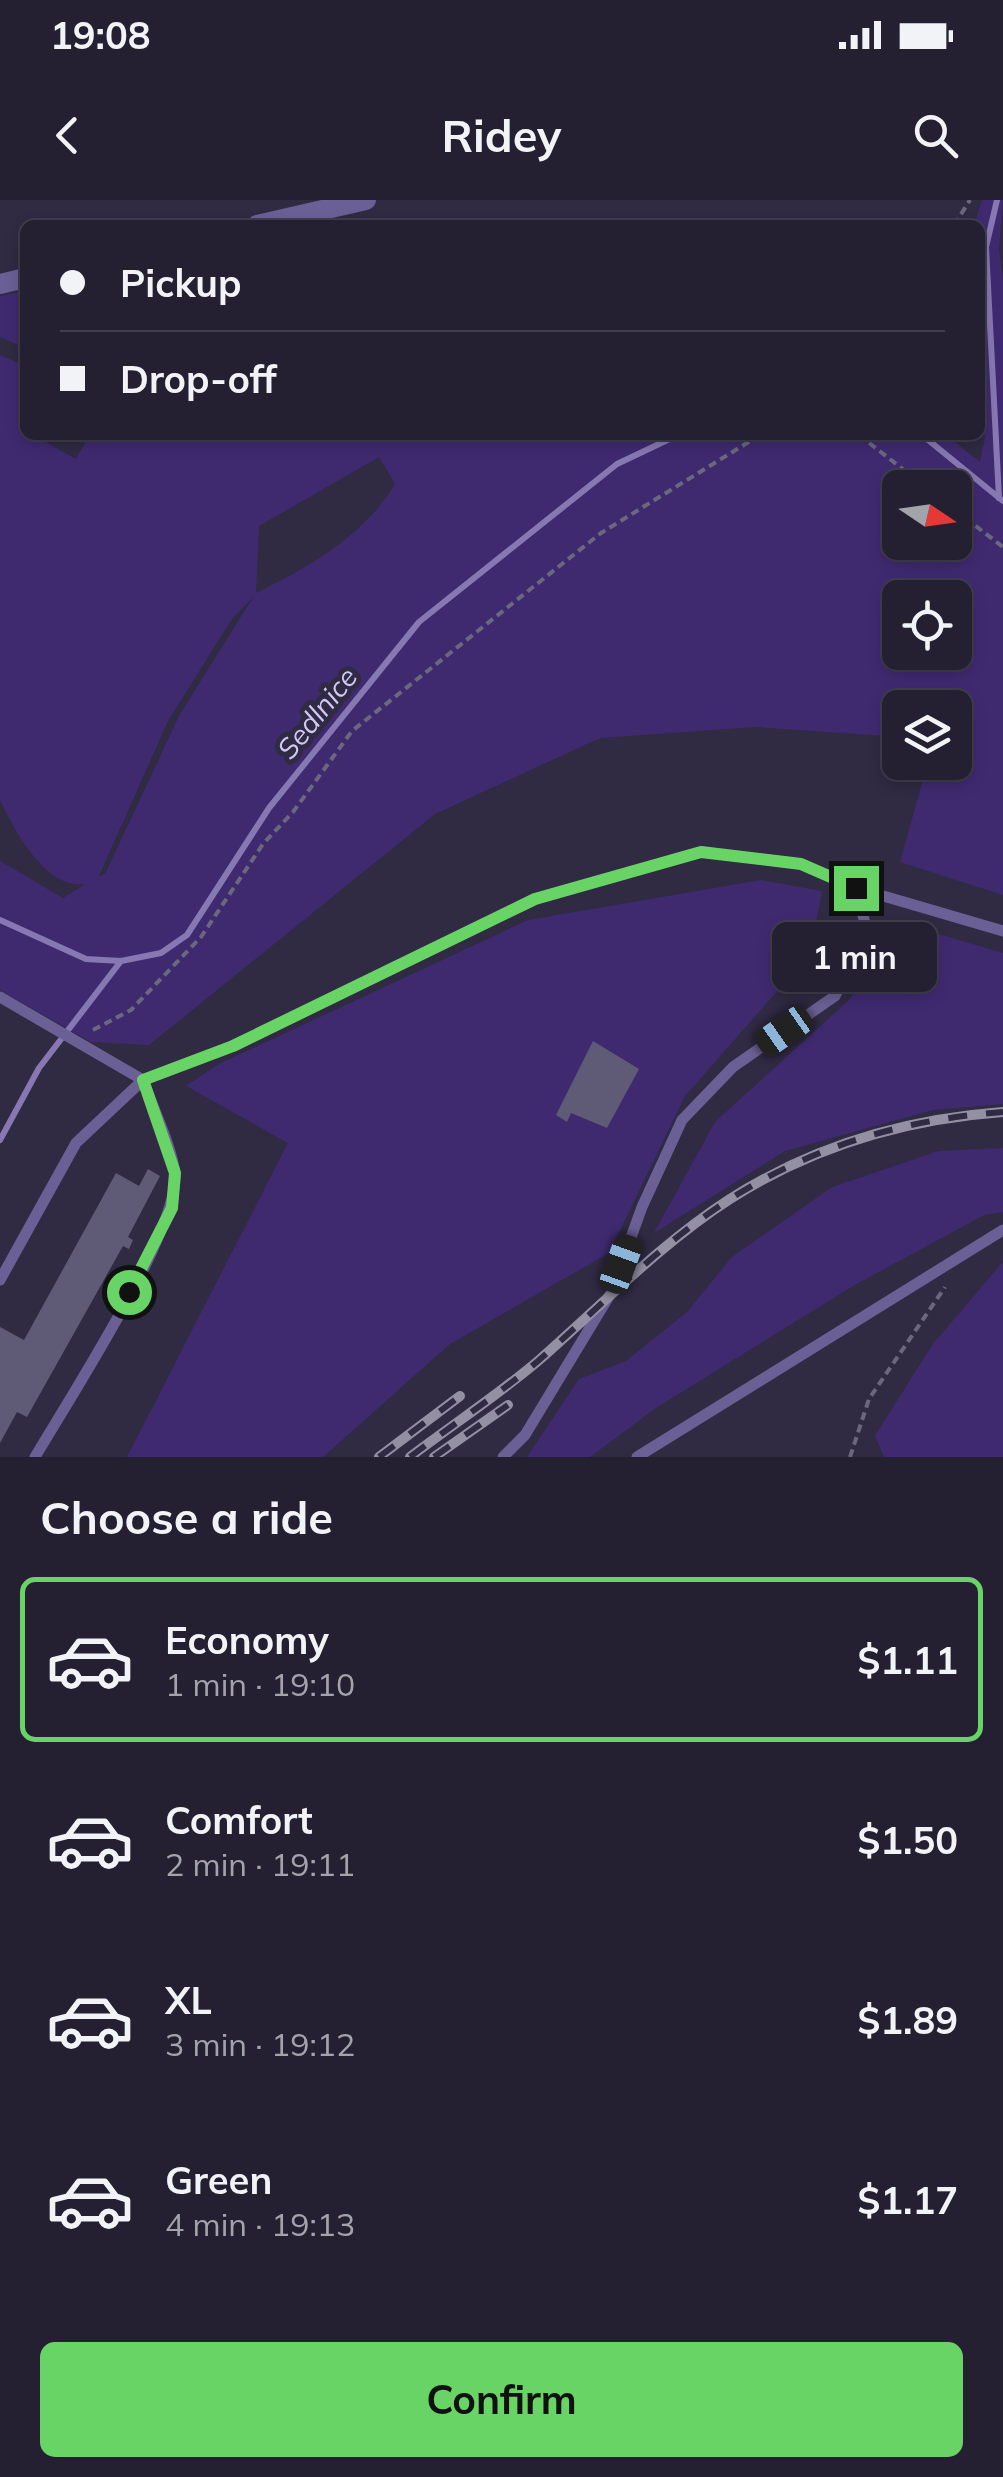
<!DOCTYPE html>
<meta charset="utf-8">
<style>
:root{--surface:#242032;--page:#302d3e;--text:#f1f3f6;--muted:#a3a3ac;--line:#413e4d;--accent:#68d465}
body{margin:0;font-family:Mulish,sans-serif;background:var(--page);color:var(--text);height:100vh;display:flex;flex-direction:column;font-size:38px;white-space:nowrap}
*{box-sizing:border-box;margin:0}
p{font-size:32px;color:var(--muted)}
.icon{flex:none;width:55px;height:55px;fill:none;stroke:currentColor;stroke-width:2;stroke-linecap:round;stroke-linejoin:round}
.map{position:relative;height:1257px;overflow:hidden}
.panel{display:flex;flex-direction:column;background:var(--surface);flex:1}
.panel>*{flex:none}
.guide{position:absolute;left:20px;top:20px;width:965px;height:220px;border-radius:15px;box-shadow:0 5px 15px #0003,0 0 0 2px var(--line);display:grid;align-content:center;height:220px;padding:0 40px;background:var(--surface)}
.needle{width:65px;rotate:103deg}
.controls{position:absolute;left:882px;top:270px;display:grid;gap:20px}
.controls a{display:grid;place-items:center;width:90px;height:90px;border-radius:15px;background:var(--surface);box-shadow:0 5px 15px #0003,0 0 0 2px var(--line);font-size:50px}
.end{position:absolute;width:45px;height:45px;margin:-22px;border:12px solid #68d465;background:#111;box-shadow:0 0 0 5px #111}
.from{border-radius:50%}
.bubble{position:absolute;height:70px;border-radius:15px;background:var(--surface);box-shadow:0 5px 15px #0003,0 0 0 2px var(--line);font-size:32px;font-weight:700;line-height:70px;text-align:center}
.car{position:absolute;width:30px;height:60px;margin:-30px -15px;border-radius:12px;box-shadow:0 0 8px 2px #0007;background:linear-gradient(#222 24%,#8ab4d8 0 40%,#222 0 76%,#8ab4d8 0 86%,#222 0)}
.guide b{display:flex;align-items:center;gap:35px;height:95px;font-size:38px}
.guide b+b{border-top:2px solid var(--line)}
.guide i{width:25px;height:25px;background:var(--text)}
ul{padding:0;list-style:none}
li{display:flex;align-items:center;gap:30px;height:165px;margin:0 20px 15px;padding:0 20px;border:5px solid transparent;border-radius:15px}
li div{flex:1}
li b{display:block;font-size:38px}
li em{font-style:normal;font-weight:700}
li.on{border-color:var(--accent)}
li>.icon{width:90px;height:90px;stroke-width:1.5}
h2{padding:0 40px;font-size:45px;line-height:120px}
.action{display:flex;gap:20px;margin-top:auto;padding:20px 40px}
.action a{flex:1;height:115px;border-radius:15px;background:var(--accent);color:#111;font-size:40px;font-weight:700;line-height:115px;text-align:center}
.status{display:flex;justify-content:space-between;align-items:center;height:70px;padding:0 50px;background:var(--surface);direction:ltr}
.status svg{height:28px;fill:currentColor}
header{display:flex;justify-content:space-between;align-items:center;height:130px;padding:0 40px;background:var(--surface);font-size:45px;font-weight:700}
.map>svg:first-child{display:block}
</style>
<div class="status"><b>19:08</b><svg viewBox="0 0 49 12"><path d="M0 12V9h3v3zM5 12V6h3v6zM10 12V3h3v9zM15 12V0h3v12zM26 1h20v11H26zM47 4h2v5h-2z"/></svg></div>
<header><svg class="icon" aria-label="back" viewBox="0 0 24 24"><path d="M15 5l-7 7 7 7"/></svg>Ridey<svg class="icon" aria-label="search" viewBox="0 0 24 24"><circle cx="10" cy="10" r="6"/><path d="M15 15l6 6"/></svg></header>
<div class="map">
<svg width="1003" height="1257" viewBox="0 0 1003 1257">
<rect width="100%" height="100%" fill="#302a43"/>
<!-- green -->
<g fill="#3f2a70" fill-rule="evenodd">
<path d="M982,0H1003L999,49L1003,79V695L900,662L924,576L919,563L955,562V508H900V537L755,527L600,538L435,614L149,845L91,842L0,790V661L63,698L85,684C46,690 15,631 0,600V155L25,166V235H33L76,259L89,235H946L980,262L985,237L980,221V25H974ZM379,257L395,284C364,336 309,367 256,393L259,326ZM900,288H955V342H900ZM254,396L180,514L105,674L99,676L168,521L232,419ZM900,398H955V452H900Z"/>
<path d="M25,91V148L0,137V96Z"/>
<path d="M761,680L822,691L810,754L685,896L609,1053L450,1144L323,1257H127L288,943L186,886L217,865L528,720Z"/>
<path d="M901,723L1003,753V904L933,910L785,951L654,1033L715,922L849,800Z"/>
<path d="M1003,948V1012L984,1015L853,1086L656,1208L590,1257H527L579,1179L626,1161L687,1112L732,1057L832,987L939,951Z"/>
<path d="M1003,1062V1257H884L875,1236L933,1144Z"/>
</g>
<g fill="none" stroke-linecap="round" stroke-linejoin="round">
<!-- stream -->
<g stroke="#8778b4" stroke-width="6">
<path d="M997,0L986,47L999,298"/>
<path d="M922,235L1003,301"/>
<path d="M0,720L86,759L121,761L161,753L187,735L269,608L419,422L617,264L678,235"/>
<path d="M0,940L39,868L121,761"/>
</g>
</g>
<!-- building -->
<g fill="#5f5a76">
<path d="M593,841L639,869L607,928L571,913L567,922L556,915Z"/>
<path d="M148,969L160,976L128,1037L133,1040L129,1049L123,1046L27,1217L17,1212L0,1243V1127L24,1140L116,973L139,986Z"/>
</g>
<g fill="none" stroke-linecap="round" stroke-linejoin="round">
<!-- path -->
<g stroke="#6c677e" stroke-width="4" stroke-dasharray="8 5" stroke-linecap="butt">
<path d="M954,25L970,0"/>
<path d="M859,235L927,288"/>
<path d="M955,310L1003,347"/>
<path d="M93,830L131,810L201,737L263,644L293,612L352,531L601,333L760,235"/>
<path d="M850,1257L869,1199L945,1087"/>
</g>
<!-- lane -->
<g stroke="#6b6095" stroke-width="11">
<path d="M856,688L1003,731"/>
<path d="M0,797L143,880L233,846L535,699L701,652L801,664L856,688L867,731L835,796L733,867L682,920L642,1007L611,1093L525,1235L503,1257"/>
<path d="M0,1080L76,943L143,880C152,906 173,949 175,975C178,1032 68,1201 35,1257"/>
<path d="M637,1257L1003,1030"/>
</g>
<!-- street -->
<g stroke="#6b6095" stroke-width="20">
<path d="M257,25L366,0"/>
<path d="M0,84L25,78"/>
</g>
<defs>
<g id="rail">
<path d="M379,1257L460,1196"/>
<path d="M410,1257C452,1225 498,1195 538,1161C601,1106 660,1044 730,999C813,946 906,919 1003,912"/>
<path d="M434,1257L508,1205"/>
</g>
</defs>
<!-- rail casing -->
<use href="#rail" stroke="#9490a4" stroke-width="10"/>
<!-- rail -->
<use href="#rail" stroke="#302a43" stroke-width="6" stroke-dasharray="19" stroke-linecap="butt"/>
</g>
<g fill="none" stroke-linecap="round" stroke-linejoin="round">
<!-- route -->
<path stroke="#68d465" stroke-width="12" d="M129,1092L172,1008L175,973L143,880L233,846L535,699L701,652L801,664L856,688"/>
</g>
<g text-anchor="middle" stroke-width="10" stroke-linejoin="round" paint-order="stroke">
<!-- water labels -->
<g font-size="28" font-style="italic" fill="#d0c9f5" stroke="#302a43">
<text transform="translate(317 513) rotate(-51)" y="10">Sedlnice</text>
</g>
</g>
</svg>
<div class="controls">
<a><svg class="needle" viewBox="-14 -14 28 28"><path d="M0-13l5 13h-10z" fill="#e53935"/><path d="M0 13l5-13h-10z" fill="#a3a3ac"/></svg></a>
<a><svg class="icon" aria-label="locate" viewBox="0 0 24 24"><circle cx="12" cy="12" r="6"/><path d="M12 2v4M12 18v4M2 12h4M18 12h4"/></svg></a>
<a><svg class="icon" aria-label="layers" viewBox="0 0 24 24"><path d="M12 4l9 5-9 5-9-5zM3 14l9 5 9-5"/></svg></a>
</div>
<i class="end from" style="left:129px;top:1092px"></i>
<i class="end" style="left:856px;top:688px"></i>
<div class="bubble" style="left:772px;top:722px;width:165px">1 min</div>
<i class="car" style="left:784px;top:831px;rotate:235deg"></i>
<i class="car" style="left:621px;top:1064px;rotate:20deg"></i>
<div class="guide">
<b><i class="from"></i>Pickup</b>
<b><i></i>Drop-off</b>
</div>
</div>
<section class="panel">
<h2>Choose a ride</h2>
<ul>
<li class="on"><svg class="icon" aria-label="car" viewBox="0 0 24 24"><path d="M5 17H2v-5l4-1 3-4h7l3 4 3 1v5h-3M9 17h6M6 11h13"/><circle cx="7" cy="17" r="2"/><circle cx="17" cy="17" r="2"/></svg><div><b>Economy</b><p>1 min · 19:10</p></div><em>$1.11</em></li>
<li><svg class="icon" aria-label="car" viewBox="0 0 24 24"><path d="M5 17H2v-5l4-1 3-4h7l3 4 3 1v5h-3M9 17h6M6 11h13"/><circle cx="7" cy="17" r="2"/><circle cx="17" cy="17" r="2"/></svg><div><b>Comfort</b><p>2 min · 19:11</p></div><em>$1.50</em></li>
<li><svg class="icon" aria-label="car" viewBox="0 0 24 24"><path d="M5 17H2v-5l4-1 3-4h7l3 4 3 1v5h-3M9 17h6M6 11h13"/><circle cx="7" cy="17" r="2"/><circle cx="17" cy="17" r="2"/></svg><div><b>XL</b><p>3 min · 19:12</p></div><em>$1.89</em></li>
<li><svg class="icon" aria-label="car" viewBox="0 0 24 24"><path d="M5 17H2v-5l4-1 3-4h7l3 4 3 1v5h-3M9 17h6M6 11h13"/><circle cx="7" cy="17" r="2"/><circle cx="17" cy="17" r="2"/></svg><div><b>Green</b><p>4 min · 19:13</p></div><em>$1.17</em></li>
</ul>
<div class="action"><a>Confirm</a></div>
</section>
